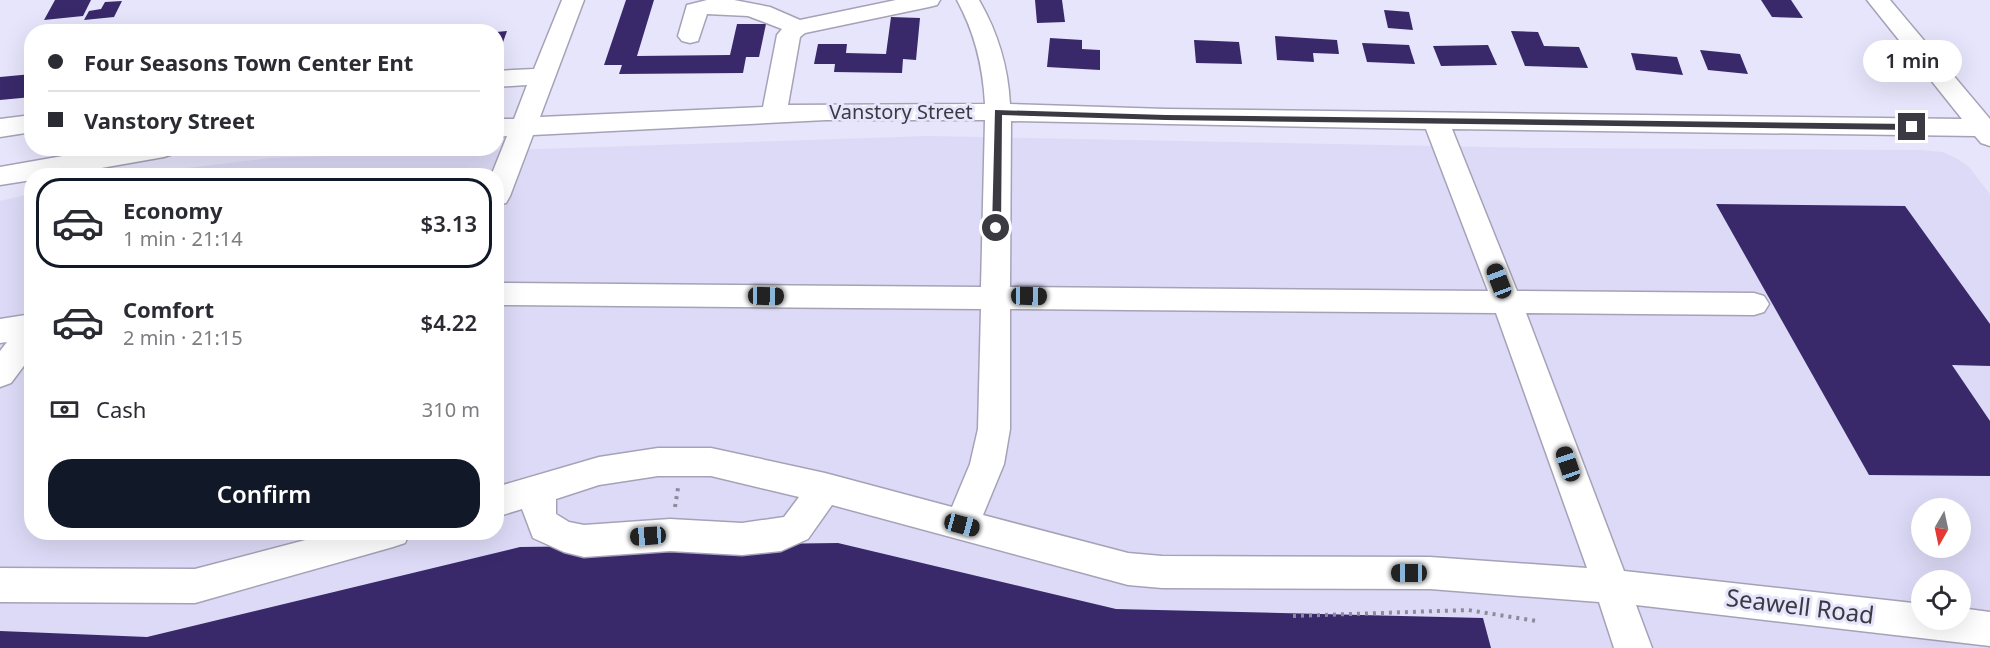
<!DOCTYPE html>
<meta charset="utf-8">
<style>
:root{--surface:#fff;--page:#f7f7f7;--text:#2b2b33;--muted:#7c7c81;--line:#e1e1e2;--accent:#111827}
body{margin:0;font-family:"Noto Sans",sans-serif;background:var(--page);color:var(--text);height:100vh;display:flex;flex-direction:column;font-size:22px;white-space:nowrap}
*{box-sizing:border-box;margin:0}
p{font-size:20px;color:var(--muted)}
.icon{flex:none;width:33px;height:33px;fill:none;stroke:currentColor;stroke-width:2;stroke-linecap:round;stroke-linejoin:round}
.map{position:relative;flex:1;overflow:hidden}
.side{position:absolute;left:24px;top:168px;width:480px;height:372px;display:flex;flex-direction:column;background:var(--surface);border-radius:24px;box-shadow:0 6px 24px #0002}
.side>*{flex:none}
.guide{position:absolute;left:24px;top:24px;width:480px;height:132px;border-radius:24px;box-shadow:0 6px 24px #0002;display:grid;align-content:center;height:132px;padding:0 24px;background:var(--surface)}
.needle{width:39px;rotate:189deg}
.controls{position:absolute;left:1911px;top:498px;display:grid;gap:12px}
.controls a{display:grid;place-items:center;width:60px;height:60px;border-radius:50%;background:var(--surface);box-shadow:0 6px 24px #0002;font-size:30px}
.end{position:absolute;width:27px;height:27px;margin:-14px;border:8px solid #3b3a43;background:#fff;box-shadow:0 0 0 3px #fff}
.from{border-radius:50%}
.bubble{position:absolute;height:42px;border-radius:21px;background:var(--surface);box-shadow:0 6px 24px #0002;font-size:20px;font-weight:600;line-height:42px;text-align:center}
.car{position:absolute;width:18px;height:36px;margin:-18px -9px;border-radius:8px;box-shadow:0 0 4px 2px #0007;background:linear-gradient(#222 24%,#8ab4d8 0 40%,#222 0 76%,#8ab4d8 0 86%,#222 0)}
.guide b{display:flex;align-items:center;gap:21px;height:57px;font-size:22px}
.guide b+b{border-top:2px solid var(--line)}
.guide i{width:15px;height:15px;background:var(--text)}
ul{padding:10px 0 0;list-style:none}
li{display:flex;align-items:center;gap:18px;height:90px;margin:0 12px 9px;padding:0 12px;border:3px solid transparent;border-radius:24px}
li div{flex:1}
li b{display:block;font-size:22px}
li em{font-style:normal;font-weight:600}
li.active{border-color:var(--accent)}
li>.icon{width:54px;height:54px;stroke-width:1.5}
.pay{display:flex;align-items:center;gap:15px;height:66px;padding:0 24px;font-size:22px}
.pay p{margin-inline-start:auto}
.button{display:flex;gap:12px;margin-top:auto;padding:12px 24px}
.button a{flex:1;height:69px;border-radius:24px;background:var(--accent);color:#fff;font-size:24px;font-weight:600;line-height:69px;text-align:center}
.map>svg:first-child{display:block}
</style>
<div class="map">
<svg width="1990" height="648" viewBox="0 0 1990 648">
<rect width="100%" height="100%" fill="#e7e5fb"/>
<!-- built -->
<path fill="#dddaf7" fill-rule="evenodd" d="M927,136L1536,148L1921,150L1943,152L1958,159L1969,167L1990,194V648H0V201L31,194L32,532H496V176L128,175L270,158ZM1922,508H1960V548H1922ZM1922,580H1960V620H1922Z"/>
<!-- building -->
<g fill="#39296a">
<path d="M55,0H91L83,16L44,20Z"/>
<path d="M626,0H654L637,56L730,55L737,24H766L759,57H746L743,73L619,74L622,65H604Z"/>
<path d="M1035,0H1062L1065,22L1037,23Z"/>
<path d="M1761,0H1791L1803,18L1772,17Z"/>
<path d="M122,1L114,17L84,20L89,11L101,9L105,2Z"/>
<path d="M1384,10L1409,12L1413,30L1388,28Z"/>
<path d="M891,17L920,18L916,60L903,59L902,73L834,72L835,64H814L818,44H847L846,53L886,54Z"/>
<path d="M507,31L497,59H496V32Z"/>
<path d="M1511,31L1538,32L1544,46L1579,47L1588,68L1525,66Z"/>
<path d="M1275,36L1337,40L1339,54L1313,53L1314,62L1277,60Z"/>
<path d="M1050,38L1082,40V49L1100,50V70L1047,67Z"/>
<path d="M1194,40L1239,42L1242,64L1196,63Z"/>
<path d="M1362,43L1409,45L1415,64L1367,62Z"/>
<path d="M1488,45L1497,65L1441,66L1433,46Z"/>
<path d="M1700,50L1740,54L1748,74L1708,70Z"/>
<path d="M1631,53L1677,57L1683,75L1636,70Z"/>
<path d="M32,74V97L0,100V77Z"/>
<path d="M1716,204L1905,206L1990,324V366L1952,365L1990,421V476L1869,475Z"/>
<path d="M838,543L1116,609L1483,618L1491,648H0V631L147,637L520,547Z"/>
</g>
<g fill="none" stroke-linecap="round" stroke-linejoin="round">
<defs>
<g id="minor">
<path d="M562,0H584L540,117L763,107L777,35L782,29L748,16L707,14L698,41L690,43L682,41L678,36L687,5L707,0H734L770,7L800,20L896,0H940L937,5L929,7L805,33L800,37L788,105L985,104C983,66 975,33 957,0H979C998,33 1008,66 1010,104L1166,109L1962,119L1867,0H1890L1990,119V146L1981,143L1975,136L1452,129L1517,291L1754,293L1764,296L1769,304L1764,312L1754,315L1526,313L1624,571L1922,604V620H1960V608L1990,612V646L1636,605L1652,648H1614L1599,602L1430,589L1162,588L1128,585L832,505L808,539L781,551L742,555L670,551L584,557L564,552L533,538L522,509L496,517V487L599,457L658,448H711L825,473L952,507L970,464L978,429L981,309L496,305V283L981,287L985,120H826L533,135L510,196L506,203L496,205V176H491L507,136L496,137V119H514L527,85L496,87V71L534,69ZM1011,121L1426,129L1488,291L1010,287ZM1010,309L1496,313L1587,568L1430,557L1162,556L1128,553L983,515L1004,464L1010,429ZM658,476H711L799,497L784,517L742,523L670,519L584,525L569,522L556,514V499L599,485Z"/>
<path d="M32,115V132L0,137V119Z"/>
<path d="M108,148H177L173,154L164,157L56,176H32V180L0,185V167Z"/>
<path d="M32,314V355L11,383L0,387V351L7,342L0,343V319Z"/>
<path d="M336,532H410L405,543L393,547L195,603L0,602V568L195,569Z"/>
</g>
</defs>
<!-- minor casing -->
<use href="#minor" stroke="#a5a2b7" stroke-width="3"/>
<!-- path -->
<g stroke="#8c8b9a" stroke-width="4" stroke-dasharray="3 5" stroke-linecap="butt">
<path d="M675,507L678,488"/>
<path d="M1293,616L1468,610L1537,621"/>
</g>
<!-- minor -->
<use href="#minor" fill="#fff" fill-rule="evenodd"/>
</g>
<!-- route -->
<path fill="#3b3a43" d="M995,110L1166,115L1912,124L1917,127L1912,130L1166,120L1002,115L1001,228L996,231L992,228Z"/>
<g text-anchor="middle" stroke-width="6" stroke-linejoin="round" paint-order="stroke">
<!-- street labels -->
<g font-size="20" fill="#3b3a43" stroke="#e7e5fb">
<text x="901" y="119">Vanstory Street</text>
</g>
<!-- near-street labels -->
<g font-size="24" fill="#3b3a43" stroke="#e7e5fb">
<text transform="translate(1800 607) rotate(7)" y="8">Seawell Road</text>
</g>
</g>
</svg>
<div class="controls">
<a><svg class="needle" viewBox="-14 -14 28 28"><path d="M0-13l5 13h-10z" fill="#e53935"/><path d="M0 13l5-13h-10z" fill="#7c7c81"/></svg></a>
<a><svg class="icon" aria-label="locate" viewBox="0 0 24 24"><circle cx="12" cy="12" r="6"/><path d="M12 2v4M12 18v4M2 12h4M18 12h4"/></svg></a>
</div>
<i class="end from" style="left:996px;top:228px"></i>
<i class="end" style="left:1912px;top:127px"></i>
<div class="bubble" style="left:1863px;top:40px;width:99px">1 min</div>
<i class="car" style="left:1499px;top:281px;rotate:339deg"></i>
<i class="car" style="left:766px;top:296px;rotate:91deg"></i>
<i class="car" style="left:1029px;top:296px;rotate:91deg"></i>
<i class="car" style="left:1568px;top:464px;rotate:341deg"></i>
<i class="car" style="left:962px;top:525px;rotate:105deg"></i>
<i class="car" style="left:648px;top:536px;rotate:266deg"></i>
<i class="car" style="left:1409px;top:573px;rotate:270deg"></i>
<div class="guide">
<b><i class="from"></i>Four Seasons Town Center Ent</b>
<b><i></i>Vanstory Street</b>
</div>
<section class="side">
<ul>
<li class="active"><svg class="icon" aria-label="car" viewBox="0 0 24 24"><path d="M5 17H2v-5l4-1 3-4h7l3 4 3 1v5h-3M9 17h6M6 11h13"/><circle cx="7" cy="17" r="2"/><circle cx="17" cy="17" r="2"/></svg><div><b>Economy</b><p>1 min · 21:14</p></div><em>$3.13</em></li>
<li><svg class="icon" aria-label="car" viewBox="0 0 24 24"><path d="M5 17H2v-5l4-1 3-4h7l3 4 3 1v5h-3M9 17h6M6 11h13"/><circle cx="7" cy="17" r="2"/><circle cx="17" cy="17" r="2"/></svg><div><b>Comfort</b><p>2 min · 21:15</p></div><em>$4.22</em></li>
</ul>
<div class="pay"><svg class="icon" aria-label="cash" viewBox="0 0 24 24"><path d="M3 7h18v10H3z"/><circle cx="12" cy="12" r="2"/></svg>Cash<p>310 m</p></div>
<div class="button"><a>Confirm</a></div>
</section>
</div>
